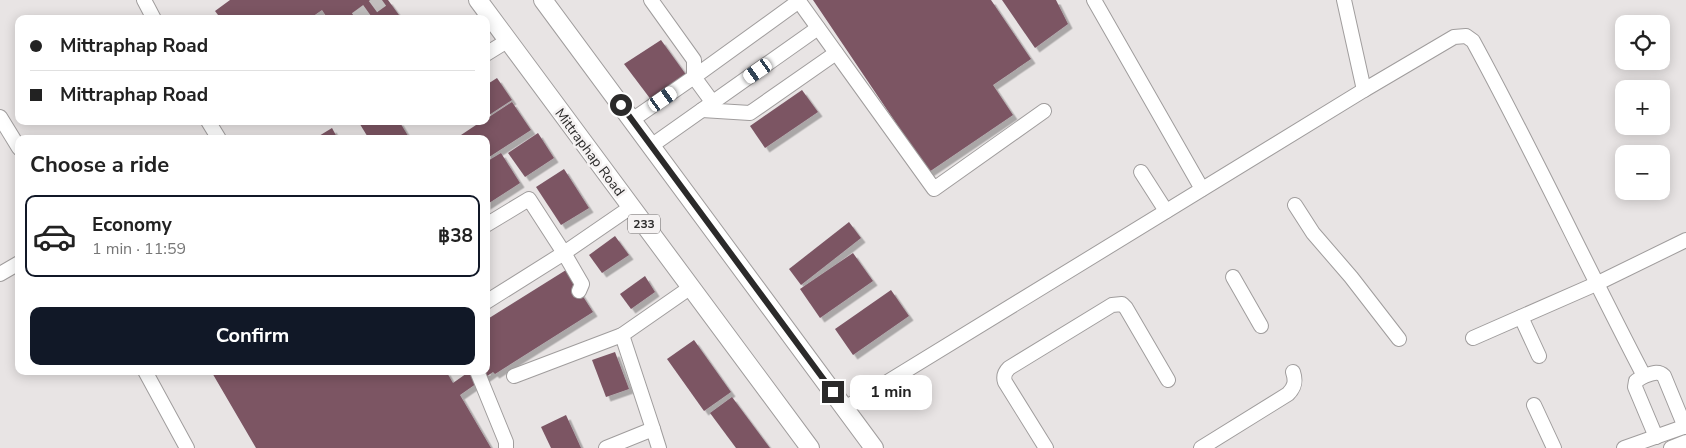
<!DOCTYPE html>
<meta charset="utf-8">
<style>
:root{--surface:#fff;--page:#f6f6f6;--text:#222;--muted:#767676;--line:#e0e0e0;--accent:#111827}
body{margin:0;font-family:"Nunito Sans",sans-serif;background:var(--page);color:var(--text);height:100vh;display:flex;flex-direction:column;font-size:19px;white-space:nowrap}
*{box-sizing:border-box;margin:0}
p{font-size:16px;color:var(--muted)}
.icon{flex:none;width:28px;height:28px;fill:none;stroke:currentColor;stroke-width:2;stroke-linecap:round;stroke-linejoin:round}
.map{position:relative;flex:1;overflow:hidden}
.sheet{position:absolute;left:15px;top:135px;width:475px;height:240px;display:flex;flex-direction:column;background:var(--surface);border-radius:10px;box-shadow:0 2px 12px #0003}
.sheet>*{flex:none}
.top-card{position:absolute;left:15px;top:15px;width:475px;height:110px;border-radius:10px;box-shadow:0 2px 12px #0003;display:grid;align-content:center;height:110px;padding:0 15px;background:var(--surface)}
.controls{position:absolute;left:1615px;top:15px;display:grid;gap:10px}
.controls a{display:grid;place-items:center;width:55px;height:55px;border-radius:10px;background:var(--surface);box-shadow:0 2px 12px #0003;font-size:25px}
.end{position:absolute;width:22px;height:22px;margin:-11px;border:6px solid #2b2a2a;background:#fff;box-shadow:0 0 0 2px #fff}
.from{border-radius:50%}
.bubble{position:absolute;height:35px;border-radius:10px;background:var(--surface);box-shadow:0 2px 12px #0003;font-size:16px;font-weight:700;line-height:35px;text-align:center}
.car{position:absolute;width:15px;height:30px;margin:-15px -8px;border-radius:6px;box-shadow:0 0 4px 1px #0007;background:linear-gradient(#fff 24%,#345 0 40%,#fff 0 76%,#345 0 86%,#fff 0)}
.top-card b{display:flex;align-items:center;gap:18px;height:48px;font-size:19px}
.top-card b+b{border-top:1px solid var(--line)}
.top-card i{width:12px;height:12px;background:var(--text)}
ul{padding:0;list-style:none}
li{display:flex;align-items:center;gap:15px;height:82px;margin:0 10px 8px;padding:0 5px;border:2px solid transparent;border-radius:10px}
li div{flex:1}
li b{display:block;font-size:19px}
li em{font-style:normal;font-weight:700}
li.on{border-color:var(--accent)}
li>.icon{width:45px;height:45px;stroke-width:1.5}
h2{padding:0 15px;font-size:22px;line-height:60px}
.button{display:flex;gap:10px;margin-top:auto;padding:10px 15px}
.button a{flex:1;height:58px;border-radius:10px;background:var(--accent);color:#fff;font-size:20px;font-weight:700;line-height:58px;text-align:center}
.map>svg:first-child{display:block}
</style>
<div class="map">
<svg width="1686" height="448" viewBox="0 0 1686 448">
<defs>
<filter id="shadow"><feDropShadow dx="4.5" dy="4.5" stdDeviation="0" flood-color="#0004"/></filter>
</defs>
<rect width="100%" height="100%" fill="#e8e4e4"/>
<!-- building -->
<g fill="#7b5564" filter="url(#shadow)">
<path d="M230,0H388L399,15L393,19H328L322,10L309,19H221L215,11Z"/>
<path d="M813,0H991L1031,59L993,85L1013,115L929,172Z"/>
<path d="M1002,0H1056L1068,24L1035,48Z"/>
<path d="M661,40L687,76L652,101L624,64Z"/>
<path d="M497,78L512,100L486,117V85Z"/>
<path d="M802,90L818,112L765,148L750,126Z"/>
<path d="M512,102L531,130L486,159V139H455L482,121H486V119Z"/>
<path d="M358,121H399L410,139H369Z"/>
<path d="M332,128L338,139H314Z"/>
<path d="M538,133L554,158L525,177L508,153Z"/>
<path d="M501,153L520,183L486,205V162Z"/>
<path d="M564,169L589,208L561,225L536,187Z"/>
<path d="M849,222L861,238L801,285L789,269Z"/>
<path d="M615,236L629,255L602,273L589,255Z"/>
<path d="M853,253L873,281L820,318L800,289Z"/>
<path d="M566,270L593,312L495,374L493,372L460,395L491,448H256L211,371H446L453,383L470,371H486V320Z"/>
<path d="M645,276L655,292L631,309L620,294Z"/>
<path d="M891,290L909,316L853,355L835,329Z"/>
<path d="M694,340L731,392L704,411L667,359Z"/>
<path d="M615,352L629,389L606,397L592,360Z"/>
<path d="M732,397L770,448H736L710,413Z"/>
<path d="M566,415L581,448H551L541,427Z"/>
</g>
<g fill="none" stroke-linecap="round" stroke-linejoin="round">
<!-- minor-tunnel -->
<path stroke="#c2bfbf" stroke-width="14" stroke-dasharray="14 7" stroke-linecap="butt" d="M356,19L382,0"/>
<defs>
<g id="minor">
<path d="M144,0L154,19"/>
<path d="M798,0L934,189L1044,111"/>
<path d="M1094,0L1202,189"/>
<path d="M486,54L507,41"/>
<path d="M1364,90L1454,37L1466,36L1473,41C1533,151 1586,265 1644,376C1651,374 1658,370 1664,376L1685,427"/>
<path d="M713,103L694,77L799,1"/>
<path d="M702,110L750,113L836,53"/>
<path d="M0,117L19,148"/>
<path d="M632,120L694,77V60L651,0"/>
<path d="M208,121L219,139"/>
<path d="M651,146L818,28"/>
<path d="M1141,172L1166,211"/>
<path d="M1295,205L1313,233L1351,277L1399,339"/>
<path d="M486,225L529,199L564,253L631,207"/>
<path d="M0,274L19,263"/>
<path d="M1233,277L1261,326"/>
<path d="M486,302L564,253L582,284L579,291"/>
<path d="M1521,317L1539,356"/>
<path d="M622,335L653,429"/>
<path d="M1473,338L1596,284L1686,240"/>
<path d="M145,371L187,448"/>
<path d="M477,371L506,442V448"/>
<path d="M514,376L622,335L691,287"/>
<path d="M1644,376L1636,381L1635,387L1656,437"/>
<path d="M1534,405L1554,448"/>
<path d="M845,408L1364,90L1344,0"/>
<path d="M606,448L653,429L659,448"/>
<path d="M1046,448L1005,382C1003,376 1005,372 1009,368L1112,305L1122,304L1126,308L1168,380"/>
<path d="M1201,448L1288,394C1295,387 1296,381 1293,372"/>
<path d="M1624,448L1686,426"/>
<path d="M1671,448L1686,442"/>
</g>
<g id="major">
<path d="M478,0L810,448"/>
<path d="M543,0L874,448"/>
</g>
</defs>
<!-- minor casing -->
<use href="#minor" stroke="#a09d9d" stroke-width="16"/>
<!-- major casing -->
<use href="#major" stroke="#a09d9d" stroke-width="20"/>
<!-- minor -->
<use href="#minor" stroke="#fff" stroke-width="14"/>
<!-- major -->
<use href="#major" stroke="#fff" stroke-width="18"/>
</g>
<g fill="none" stroke-linecap="round" stroke-linejoin="round">
<!-- route -->
<path stroke="#2b2a2a" stroke-width="6" d="M621,105L833,392"/>
</g>
<g text-anchor="middle" stroke-width="5" stroke-linejoin="round" paint-order="stroke">
<!-- shield labels -->
<rect fill="#f5f2f2" stroke="#686666" stroke-width="1" x="628" y="214.5" width="32" height="19" rx="4"/>
<g font-size="12" font-weight="bold" fill="#2b2a2a">
<text x="644" y="228">233</text>
</g>
<!-- street labels -->
<g font-size="14" fill="#2b2a2a" stroke="#f5f2f2">
<text transform="translate(590 152) rotate(53)" y="5">Mittraphap Road</text>
</g>
</g>
</svg>
<div class="controls">
<a><svg class="icon" aria-label="locate" viewBox="0 0 24 24"><circle cx="12" cy="12" r="6"/><path d="M12 2v4M12 18v4M2 12h4M18 12h4"/></svg></a>
<a>+</a>
<a>−</a>
</div>
<i class="end from" style="left:621px;top:105px"></i>
<i class="end" style="left:833px;top:392px"></i>
<div class="bubble" style="left:850px;top:375px;width:82px">1 min</div>
<i class="car" style="left:758px;top:71px;rotate:235deg"></i>
<i class="car" style="left:663px;top:99px;rotate:55deg"></i>
<div class="top-card">
<b><i class="from"></i>Mittraphap Road</b>
<b><i></i>Mittraphap Road</b>
</div>
<section class="sheet">
<h2>Choose a ride</h2>
<ul>
<li class="on"><svg class="icon" aria-label="car" viewBox="0 0 24 24"><path d="M5 17H2v-5l4-1 3-4h7l3 4 3 1v5h-3M9 17h6M6 11h13"/><circle cx="7" cy="17" r="2"/><circle cx="17" cy="17" r="2"/></svg><div><b>Economy</b><p>1 min · 11:59</p></div><em>฿38</em></li>
</ul>
<div class="button"><a>Confirm</a></div>
</section>
</div>
